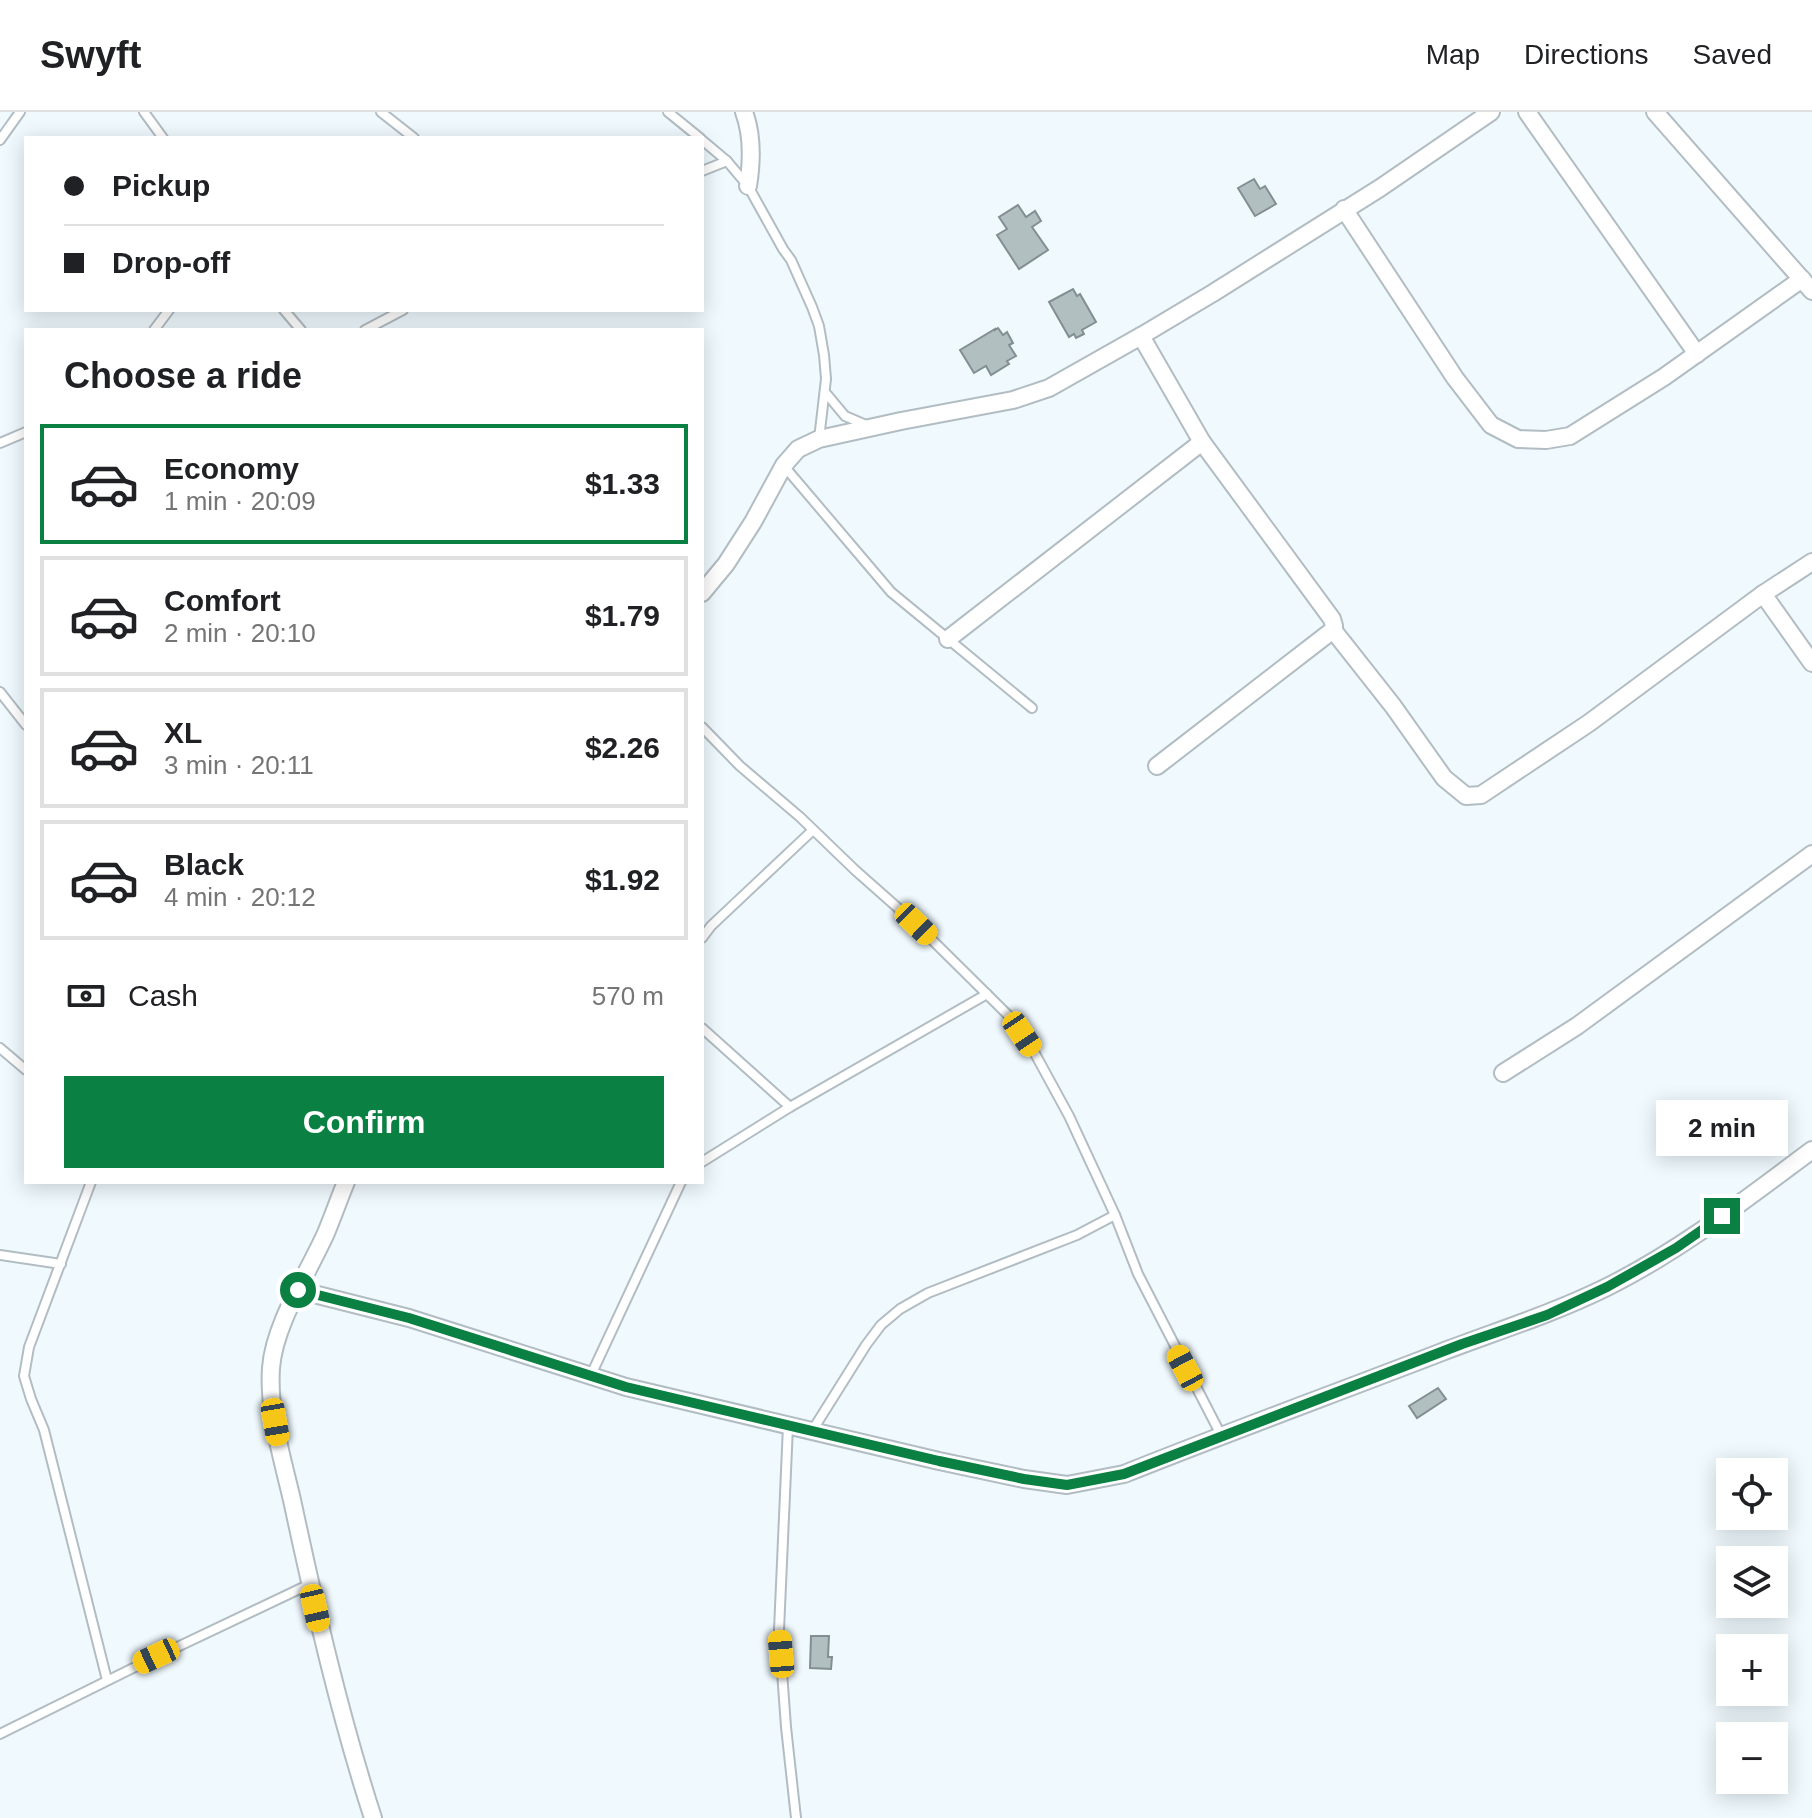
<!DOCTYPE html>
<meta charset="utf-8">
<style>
:root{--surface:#fff;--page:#f6f6f6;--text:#202124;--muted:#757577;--line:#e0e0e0;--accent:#0b8043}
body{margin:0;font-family:Helvetica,sans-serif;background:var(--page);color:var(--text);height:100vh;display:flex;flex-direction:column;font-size:30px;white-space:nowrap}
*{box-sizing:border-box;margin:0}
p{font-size:26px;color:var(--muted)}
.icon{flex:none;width:44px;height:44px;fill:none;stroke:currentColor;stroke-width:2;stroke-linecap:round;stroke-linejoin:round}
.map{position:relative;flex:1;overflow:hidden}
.details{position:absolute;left:24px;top:216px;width:680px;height:856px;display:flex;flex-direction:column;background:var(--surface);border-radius:0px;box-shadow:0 4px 20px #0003}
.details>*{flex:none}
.top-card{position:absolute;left:24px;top:24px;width:680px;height:176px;border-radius:0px;box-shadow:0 4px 20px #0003;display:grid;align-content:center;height:176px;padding:0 40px;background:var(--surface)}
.fabs{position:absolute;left:1716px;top:1346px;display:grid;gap:16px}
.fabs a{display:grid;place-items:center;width:72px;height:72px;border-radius:0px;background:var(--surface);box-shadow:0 4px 20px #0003;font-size:40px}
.end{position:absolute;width:36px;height:36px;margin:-18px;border:10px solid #0b8043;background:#fff;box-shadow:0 0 0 4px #fff}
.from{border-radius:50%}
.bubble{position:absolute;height:56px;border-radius:0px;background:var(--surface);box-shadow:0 4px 20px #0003;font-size:26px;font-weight:600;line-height:56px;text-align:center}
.car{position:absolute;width:24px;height:48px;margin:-24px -12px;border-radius:10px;box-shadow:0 0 6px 2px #0007;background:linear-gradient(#f5c518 24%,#345 0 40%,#f5c518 0 76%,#345 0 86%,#f5c518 0)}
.top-card b{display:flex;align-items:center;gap:28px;height:76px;font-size:30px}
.top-card b+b{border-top:2px solid var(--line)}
.top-card i{width:20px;height:20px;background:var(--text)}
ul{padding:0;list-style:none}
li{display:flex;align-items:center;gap:24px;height:120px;margin:0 16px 12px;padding:0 24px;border:4px solid var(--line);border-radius:0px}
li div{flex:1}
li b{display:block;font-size:30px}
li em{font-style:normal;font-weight:600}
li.on{border-color:var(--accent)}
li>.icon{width:72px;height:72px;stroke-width:1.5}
h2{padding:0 40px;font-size:36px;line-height:96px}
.pay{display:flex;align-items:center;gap:20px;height:88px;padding:0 40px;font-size:30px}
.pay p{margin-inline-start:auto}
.primary-button{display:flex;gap:16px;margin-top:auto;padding:16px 40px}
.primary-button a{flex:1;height:92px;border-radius:0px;background:var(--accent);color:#fff;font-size:32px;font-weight:600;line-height:92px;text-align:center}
header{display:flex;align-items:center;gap:48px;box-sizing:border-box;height:112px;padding:0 40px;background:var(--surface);border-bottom:2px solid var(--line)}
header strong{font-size:38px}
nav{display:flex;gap:44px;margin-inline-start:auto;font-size:28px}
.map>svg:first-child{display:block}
</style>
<header>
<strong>Swyft</strong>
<nav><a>Map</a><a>Directions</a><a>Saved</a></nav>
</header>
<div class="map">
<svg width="1812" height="1706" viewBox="0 0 1812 1706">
<rect width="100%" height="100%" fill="#f0fafe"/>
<!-- building -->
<g fill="#b1bfc0" stroke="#828f90" stroke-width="2">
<path d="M1254,67L1260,77L1265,74L1276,92L1255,104L1238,76Z"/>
<path d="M1018,93L1026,105L1035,99L1041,109L1032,115L1048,138L1019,157L997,123L1007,117L999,105Z"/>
<path d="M1073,177L1077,184L1080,182L1096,210L1082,218L1084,222L1076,226L1074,222L1069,225L1049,190Z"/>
<path d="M998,216L1003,223L1007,220L1013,231L1009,233L1016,244L1007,249L1009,252L991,263L986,254L974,261L960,238L995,217V218Z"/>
<path d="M1438,1276L1446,1287L1417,1306L1409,1294Z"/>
<path d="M811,1524H829L828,1545H832L831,1557L810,1556Z"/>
</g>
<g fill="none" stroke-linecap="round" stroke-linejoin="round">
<defs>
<g id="lane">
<path d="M144,0L163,26"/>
<path d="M381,0L414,26"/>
<path d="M668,0L700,26"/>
<path d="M0,28L20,0"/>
<path d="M702,28L727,49L748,74L783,137L791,148L812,195L819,214L824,243L826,267L819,327"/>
<path d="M702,59L727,49"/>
<path d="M284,198L301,218"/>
<path d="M154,218L169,198"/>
<path d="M365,218L403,198"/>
<path d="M825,280L845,304L866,313"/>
<path d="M0,331L26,320"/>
<path d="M784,354L891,480L1032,596"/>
<path d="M0,580L26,613"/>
<path d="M702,615L740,654L800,705L855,758L916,812L1011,906L1033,938L1069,1004L1115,1103L1138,1162L1221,1323"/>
<path d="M702,826L711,814L813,718"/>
<path d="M702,916L790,995"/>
<path d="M0,936L26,958"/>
<path d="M702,1050L790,995L987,882"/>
<path d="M91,1070L29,1235L24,1264L31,1287L44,1318L107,1568"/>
<path d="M0,1143L61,1152"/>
<path d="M591,1263L681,1070"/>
<path d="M788,1314L779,1518L786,1615L796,1706"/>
<path d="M812,1319L866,1233L881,1213L900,1197L928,1181L1077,1123L1115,1103"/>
<path d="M0,1622L131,1557L310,1472"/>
</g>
<g id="street">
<path d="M744,0C753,24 752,49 748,74"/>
<path d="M1527,0L1697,242"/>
<path d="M1655,0L1812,179"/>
<path d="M1344,97L1455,266L1491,313L1518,327L1546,328L1570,324L1664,265L1802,167"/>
<path d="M1141,224L1202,330L1332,507L1334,514L1333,518L1157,654"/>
<path d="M702,481L726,452L753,410L784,353L798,337L819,327L901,309L1013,288L1049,276L1141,224L1213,181L1380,76L1491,0"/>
<path d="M1763,482L1812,551"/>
<path d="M1333,518L1393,594L1444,666L1466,684L1481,683L1589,611L1763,482L1812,450"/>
<path d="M948,527L1202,330"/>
<path d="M1503,961L1577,914L1812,742"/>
<path d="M346,1070C339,1087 333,1104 326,1121C308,1161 274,1213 271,1256C268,1300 282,1345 292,1388C315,1495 339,1601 373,1706"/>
<path d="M298,1178L409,1206L626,1275L939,1349L1024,1367L1067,1373L1124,1362C1229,1320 1336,1281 1442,1240C1497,1219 1552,1202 1605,1176C1680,1139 1746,1087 1812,1038"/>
</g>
</defs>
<!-- lane casing -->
<use href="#lane" stroke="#b2bdc3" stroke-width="12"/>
<!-- street casing -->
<use href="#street" stroke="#b2bdc3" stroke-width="20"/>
<!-- lane -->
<use href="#lane" stroke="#fff" stroke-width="8"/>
<!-- street -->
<use href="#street" stroke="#fff" stroke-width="16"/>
</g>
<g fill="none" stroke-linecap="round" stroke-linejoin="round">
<!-- route -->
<path stroke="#0b8043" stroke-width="10" d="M298,1178L409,1206L626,1275L939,1349L1024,1367L1067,1373L1124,1362L1462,1232L1547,1203L1607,1175L1676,1136L1722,1104"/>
</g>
</svg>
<div class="fabs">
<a><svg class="icon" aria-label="locate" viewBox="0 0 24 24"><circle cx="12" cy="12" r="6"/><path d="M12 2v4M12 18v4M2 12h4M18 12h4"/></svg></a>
<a><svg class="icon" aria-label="layers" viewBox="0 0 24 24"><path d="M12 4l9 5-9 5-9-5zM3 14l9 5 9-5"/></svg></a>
<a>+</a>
<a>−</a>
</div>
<i class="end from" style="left:298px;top:1178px"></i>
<i class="end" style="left:1722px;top:1104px"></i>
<div class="bubble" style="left:1656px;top:988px;width:132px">2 min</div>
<i class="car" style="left:916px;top:812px;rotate:134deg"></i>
<i class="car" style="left:1022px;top:922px;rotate:146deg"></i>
<i class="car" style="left:1185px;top:1256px;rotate:332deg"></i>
<i class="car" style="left:275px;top:1310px;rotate:170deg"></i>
<i class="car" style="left:315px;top:1496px;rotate:167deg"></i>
<i class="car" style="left:781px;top:1542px;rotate:355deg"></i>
<i class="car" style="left:156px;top:1544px;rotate:245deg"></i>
<div class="top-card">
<b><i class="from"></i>Pickup</b>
<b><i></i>Drop-off</b>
</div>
<section class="details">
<h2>Choose a ride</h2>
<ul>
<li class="on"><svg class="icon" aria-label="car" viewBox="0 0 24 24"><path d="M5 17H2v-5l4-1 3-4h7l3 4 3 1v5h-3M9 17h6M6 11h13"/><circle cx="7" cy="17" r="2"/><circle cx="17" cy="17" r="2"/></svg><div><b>Economy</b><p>1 min · 20:09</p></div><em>$1.33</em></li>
<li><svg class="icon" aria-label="car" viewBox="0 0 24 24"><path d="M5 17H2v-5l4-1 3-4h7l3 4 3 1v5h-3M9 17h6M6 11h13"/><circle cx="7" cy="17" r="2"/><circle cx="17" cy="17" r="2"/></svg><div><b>Comfort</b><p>2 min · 20:10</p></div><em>$1.79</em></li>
<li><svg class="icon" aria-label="car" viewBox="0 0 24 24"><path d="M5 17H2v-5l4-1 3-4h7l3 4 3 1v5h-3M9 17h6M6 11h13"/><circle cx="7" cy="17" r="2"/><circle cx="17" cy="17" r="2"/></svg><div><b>XL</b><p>3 min · 20:11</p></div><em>$2.26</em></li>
<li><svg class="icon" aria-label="car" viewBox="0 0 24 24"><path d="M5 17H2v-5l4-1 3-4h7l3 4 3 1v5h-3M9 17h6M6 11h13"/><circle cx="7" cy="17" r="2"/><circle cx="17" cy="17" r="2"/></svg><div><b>Black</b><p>4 min · 20:12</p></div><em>$1.92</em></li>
</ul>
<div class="pay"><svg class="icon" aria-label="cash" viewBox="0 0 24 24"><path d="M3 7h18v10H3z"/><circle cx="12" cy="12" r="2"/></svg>Cash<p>570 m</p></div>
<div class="primary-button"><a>Confirm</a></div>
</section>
</div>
